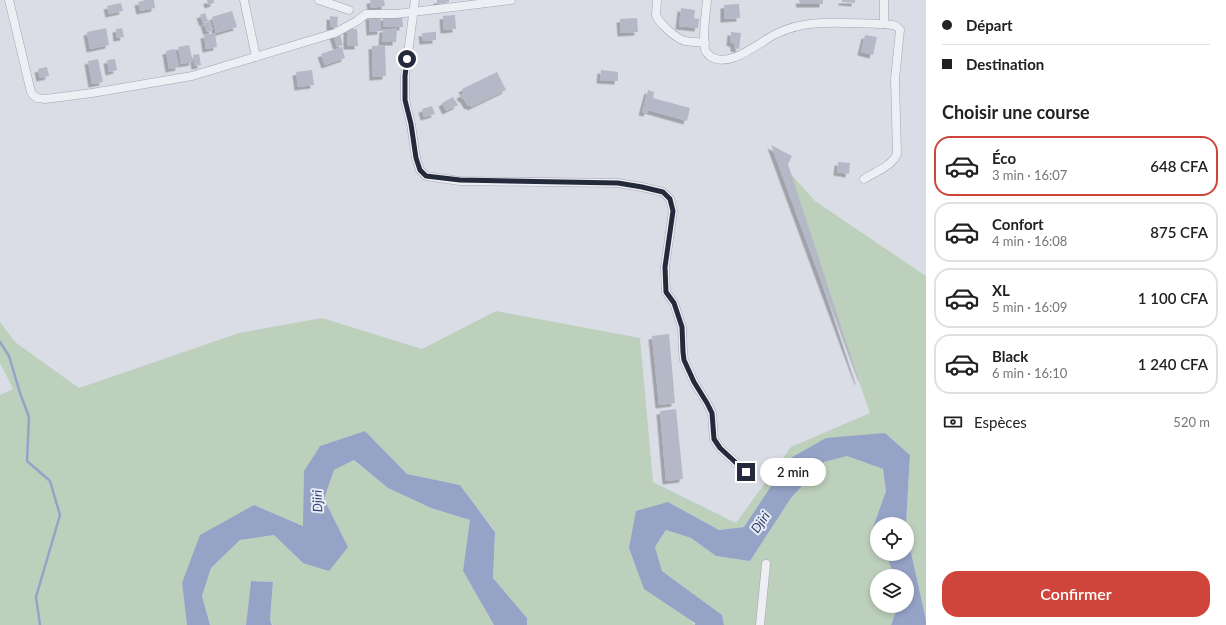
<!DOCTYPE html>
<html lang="fr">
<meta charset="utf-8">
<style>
:root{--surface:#fff;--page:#f2f2f2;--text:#222;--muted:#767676;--line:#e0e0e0;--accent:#cf453c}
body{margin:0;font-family:Lato,sans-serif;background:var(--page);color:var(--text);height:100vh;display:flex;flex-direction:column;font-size:15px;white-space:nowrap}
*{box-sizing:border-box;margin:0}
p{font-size:13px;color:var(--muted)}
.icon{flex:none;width:22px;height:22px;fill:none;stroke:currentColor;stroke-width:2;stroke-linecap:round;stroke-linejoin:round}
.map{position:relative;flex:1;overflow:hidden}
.details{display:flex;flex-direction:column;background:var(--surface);width:300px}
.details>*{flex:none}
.hud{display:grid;align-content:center;height:88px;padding:0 16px;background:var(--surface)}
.controls{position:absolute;left:870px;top:517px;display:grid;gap:8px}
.controls a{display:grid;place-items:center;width:44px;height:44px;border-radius:50%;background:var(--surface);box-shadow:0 2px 6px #0003;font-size:20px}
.end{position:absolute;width:18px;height:18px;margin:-9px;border:5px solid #25293c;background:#fff;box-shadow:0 0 0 2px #fff}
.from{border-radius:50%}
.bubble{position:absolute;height:28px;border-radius:14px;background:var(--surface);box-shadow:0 2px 6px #0003;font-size:13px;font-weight:600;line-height:28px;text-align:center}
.hud b{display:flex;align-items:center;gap:14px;height:38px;font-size:15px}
.hud b+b{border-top:1px solid var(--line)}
.hud i{width:10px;height:10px;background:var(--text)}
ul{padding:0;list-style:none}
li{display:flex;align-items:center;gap:12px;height:60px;margin:0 8px 6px;padding:0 8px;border:2px solid var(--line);border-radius:16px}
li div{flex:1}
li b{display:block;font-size:15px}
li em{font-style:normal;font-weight:600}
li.selected{border-color:var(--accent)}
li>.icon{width:36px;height:36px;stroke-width:1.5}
h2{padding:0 16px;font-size:18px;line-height:48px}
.pay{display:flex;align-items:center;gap:10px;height:44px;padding:0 16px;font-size:15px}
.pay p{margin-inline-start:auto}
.cta{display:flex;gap:8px;margin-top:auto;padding:8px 16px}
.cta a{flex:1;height:46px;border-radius:16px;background:var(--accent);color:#fff;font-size:16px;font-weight:600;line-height:46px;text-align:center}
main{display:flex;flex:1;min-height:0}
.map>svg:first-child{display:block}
</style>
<main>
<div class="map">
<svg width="926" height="625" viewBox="0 0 926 625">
<defs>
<filter id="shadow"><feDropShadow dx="-3.5" dy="3.5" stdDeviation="0" flood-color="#0004"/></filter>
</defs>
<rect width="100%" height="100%" fill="#dbdde6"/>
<!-- green -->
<g fill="#bdd0bc">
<path d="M783,165L815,201L926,276V620L907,534V524H906L910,455L885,433L789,459L744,527L719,530L668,502L629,548L695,625H527V618L493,578L495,531L460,485L407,474L365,431L320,446L304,471V526L254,505L182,583L187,625H0V395L13,389L0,363V322L15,342L79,388L239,333L322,318L422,349L496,311L640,338L653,482L736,523L791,447L870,413Z"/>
<path d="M847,456L883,469L886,491L872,530L877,539V554H886L894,576H877V606H898L891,625H724L722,615L662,571L655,547L666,530L691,538L716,556L750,561L791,498L824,462Z"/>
<path d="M354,460L388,488L431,508L471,520L463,571L494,625H273L270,620L273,582L251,581L246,625H210L202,596L211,568L240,540L274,535L303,563L348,547L324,499L334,470Z"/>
</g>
<!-- water -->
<g fill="#95a3c7">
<path d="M365,431L407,474L460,485L495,532L493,578L527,618V625H494L463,571L470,520L431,508L388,488L354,460L334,470L324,499L348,547L329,571L303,563L274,535L240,540L211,568L202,596L210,625H187L182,583L200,535L254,505L303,526L304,471L320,446Z"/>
<path d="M885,433L910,455L906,524H877V539L872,530L886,491L883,469L847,456L824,462L791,498L750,561L716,556L691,538L666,530L655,547L662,571L722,615L724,625H695V623L644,589L629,548L636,511L668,502L719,530L744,527L789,459L826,438Z"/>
<path d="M907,534L926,620V625H891L898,606H907V576H894L886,554H907Z"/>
<path d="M251,581L273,582L270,620L272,625H246Z"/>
</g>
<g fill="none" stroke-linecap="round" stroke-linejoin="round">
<!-- stream -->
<path stroke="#95a3c7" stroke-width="2.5" d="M0,342L9,356L20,393L29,417L27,461L50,481L60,515L36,597L40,625"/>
</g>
<!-- building -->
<g fill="#b5b8c6" filter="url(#shadow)">
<path d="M146,0H154L155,8L140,11L138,2Z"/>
<path d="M207,0H214V3L208,5Z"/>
<path d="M370,0H384L385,6L371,8Z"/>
<path d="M437,0H449V2L437,4Z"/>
<path d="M799,0H823V4H800Z"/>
<path d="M842,0H855V3L842,2Z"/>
<path d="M121,3L123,11L109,14L107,6Z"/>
<path d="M739,4L740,18L724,19V5Z"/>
<path d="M681,8L695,10L694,18L699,19L698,28L679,26Z"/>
<path d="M232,11L237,27L216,33L212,17Z"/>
<path d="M205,13L208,21L203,23L200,15Z"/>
<path d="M380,15L381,31L370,32L369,16Z"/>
<path d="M455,15L456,29L444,30L443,16Z"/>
<path d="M330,16L338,17L337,27H330Z"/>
<path d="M383,17H402L403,27H383Z"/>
<path d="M637,18L638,32L621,33L620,19Z"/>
<path d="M210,21L213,30L207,32L204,23Z"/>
<path d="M106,28L109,45L90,49L87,32Z"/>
<path d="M122,28L124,37L117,38L116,29Z"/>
<path d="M391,28H397L396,42H382L383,29H391Z"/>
<path d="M347,29H357L358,46H347Z"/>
<path d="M339,32L343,45L337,47L333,35Z"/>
<path d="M436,32V40L423,41L422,33Z"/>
<path d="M731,32L741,33L739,49L734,48V44L730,42Z"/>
<path d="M215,33L217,47L206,49L204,35Z"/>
<path d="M865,35L877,37L873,55L861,52Z"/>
<path d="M189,45L193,62L181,64L178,47Z"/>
<path d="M385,45L386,76L373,77L372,46Z"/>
<path d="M342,47L345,58L325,65L321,54Z"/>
<path d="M175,49L179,67L169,69L166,51Z"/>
<path d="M199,54L201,65L195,66L193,55Z"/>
<path d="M98,59L103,82L92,84L88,61Z"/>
<path d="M115,59L117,70L109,72L107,60Z"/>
<path d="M47,67L49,76L40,78L38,69Z"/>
<path d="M312,70L314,85L298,87L296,72Z"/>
<path d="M601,70L618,72V81L600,80Z"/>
<path d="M497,72L506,90L471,107L470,105L468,106L463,98L462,99L460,95L464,93L462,89Z"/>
<path d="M648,90L654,92L653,98L690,108L687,121L648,110L647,113L642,112Z"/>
<path d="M453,97L458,105L446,111L442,103Z"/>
<path d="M432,106L435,114L424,117L422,109Z"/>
<path d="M771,145L792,156L788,164L859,381H858Z"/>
<path d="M838,162L850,163L849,174L837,172Z"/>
<path d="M669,334L675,403L659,405L652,336Z"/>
<path d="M676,409L683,479L666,481L660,411Z"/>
</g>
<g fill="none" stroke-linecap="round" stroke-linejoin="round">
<defs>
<g id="minor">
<path d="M9,0L31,92L33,95L37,98L45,99L92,93L192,76L335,33L357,21L366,14H396L511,0"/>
<path d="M244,0L256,57"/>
<path d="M319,0L349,10"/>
<path d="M415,0L405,76V100L411,124L416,158L420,170L426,176L460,181L618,183L642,187L663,192L670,199L673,211L665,267L666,292L674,303L682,327L683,352L684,360L694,382L707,403L712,413L714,439L720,448L746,472"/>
<path d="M657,0L656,15C659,23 675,38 685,41C691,42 698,42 705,43"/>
<path d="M707,0C706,14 702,35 705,49C705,52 708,54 710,56C729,70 759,42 776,34C809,17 849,24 884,24C891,25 896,24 900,30L895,79L897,154C892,166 875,172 864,179"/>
<path d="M884,0V24"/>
<path d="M760,625L766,564"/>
</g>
</defs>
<!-- minor casing -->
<use href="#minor" stroke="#a1a3b0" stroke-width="9"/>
<!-- minor -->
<use href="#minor" stroke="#eeeff4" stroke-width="8"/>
</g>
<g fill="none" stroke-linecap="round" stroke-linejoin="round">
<!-- route -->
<path stroke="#25293c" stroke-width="5" d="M407,59L405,76V100L411,124L416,158L420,170L426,176L460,180L618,183L642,187L663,192L670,199L673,211L665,267L666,292L674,303L682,327L683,352L684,360L694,382L707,403L712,413L714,439L720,448L746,472"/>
</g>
<g text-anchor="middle" stroke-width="4" stroke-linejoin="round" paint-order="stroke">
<!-- water labels -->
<g font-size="13" font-style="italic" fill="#2f3f70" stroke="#eaecf4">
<text transform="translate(317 501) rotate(-91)" y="5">Djiri</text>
<text transform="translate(760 522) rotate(-55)" y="5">Djiri</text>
</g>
</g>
</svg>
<div class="controls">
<a><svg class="icon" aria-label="locate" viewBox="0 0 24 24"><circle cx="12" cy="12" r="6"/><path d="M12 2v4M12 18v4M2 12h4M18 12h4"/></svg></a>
<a><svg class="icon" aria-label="layers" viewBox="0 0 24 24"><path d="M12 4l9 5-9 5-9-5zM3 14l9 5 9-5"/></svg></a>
</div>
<i class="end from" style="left:407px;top:59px"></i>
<i class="end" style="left:746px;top:472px"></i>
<div class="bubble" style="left:760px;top:458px;width:66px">2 min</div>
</div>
<section class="details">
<div class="hud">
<b><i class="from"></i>Départ</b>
<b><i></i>Destination</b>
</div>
<h2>Choisir une course</h2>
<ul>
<li class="selected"><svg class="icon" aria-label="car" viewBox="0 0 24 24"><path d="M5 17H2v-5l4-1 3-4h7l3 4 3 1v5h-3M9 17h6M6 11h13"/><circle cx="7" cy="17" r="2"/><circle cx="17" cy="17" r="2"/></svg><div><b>Éco</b><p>3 min · 16:07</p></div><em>648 CFA</em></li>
<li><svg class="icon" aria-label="car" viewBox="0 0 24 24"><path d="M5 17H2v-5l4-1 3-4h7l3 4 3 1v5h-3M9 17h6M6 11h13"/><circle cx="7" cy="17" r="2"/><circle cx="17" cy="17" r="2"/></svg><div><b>Confort</b><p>4 min · 16:08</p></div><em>875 CFA</em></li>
<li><svg class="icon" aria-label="car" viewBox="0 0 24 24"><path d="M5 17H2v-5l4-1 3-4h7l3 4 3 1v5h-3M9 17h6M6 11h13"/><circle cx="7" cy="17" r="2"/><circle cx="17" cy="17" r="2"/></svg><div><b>XL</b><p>5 min · 16:09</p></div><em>1 100 CFA</em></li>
<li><svg class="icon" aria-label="car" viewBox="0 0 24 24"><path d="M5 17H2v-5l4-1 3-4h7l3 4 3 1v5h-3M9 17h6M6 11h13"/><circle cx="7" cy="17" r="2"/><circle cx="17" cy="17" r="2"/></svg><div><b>Black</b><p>6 min · 16:10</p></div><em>1 240 CFA</em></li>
</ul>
<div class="pay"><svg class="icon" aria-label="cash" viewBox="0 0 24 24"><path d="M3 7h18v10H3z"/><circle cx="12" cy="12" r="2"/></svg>Espèces<p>520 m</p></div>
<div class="cta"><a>Confirmer</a></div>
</section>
</main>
